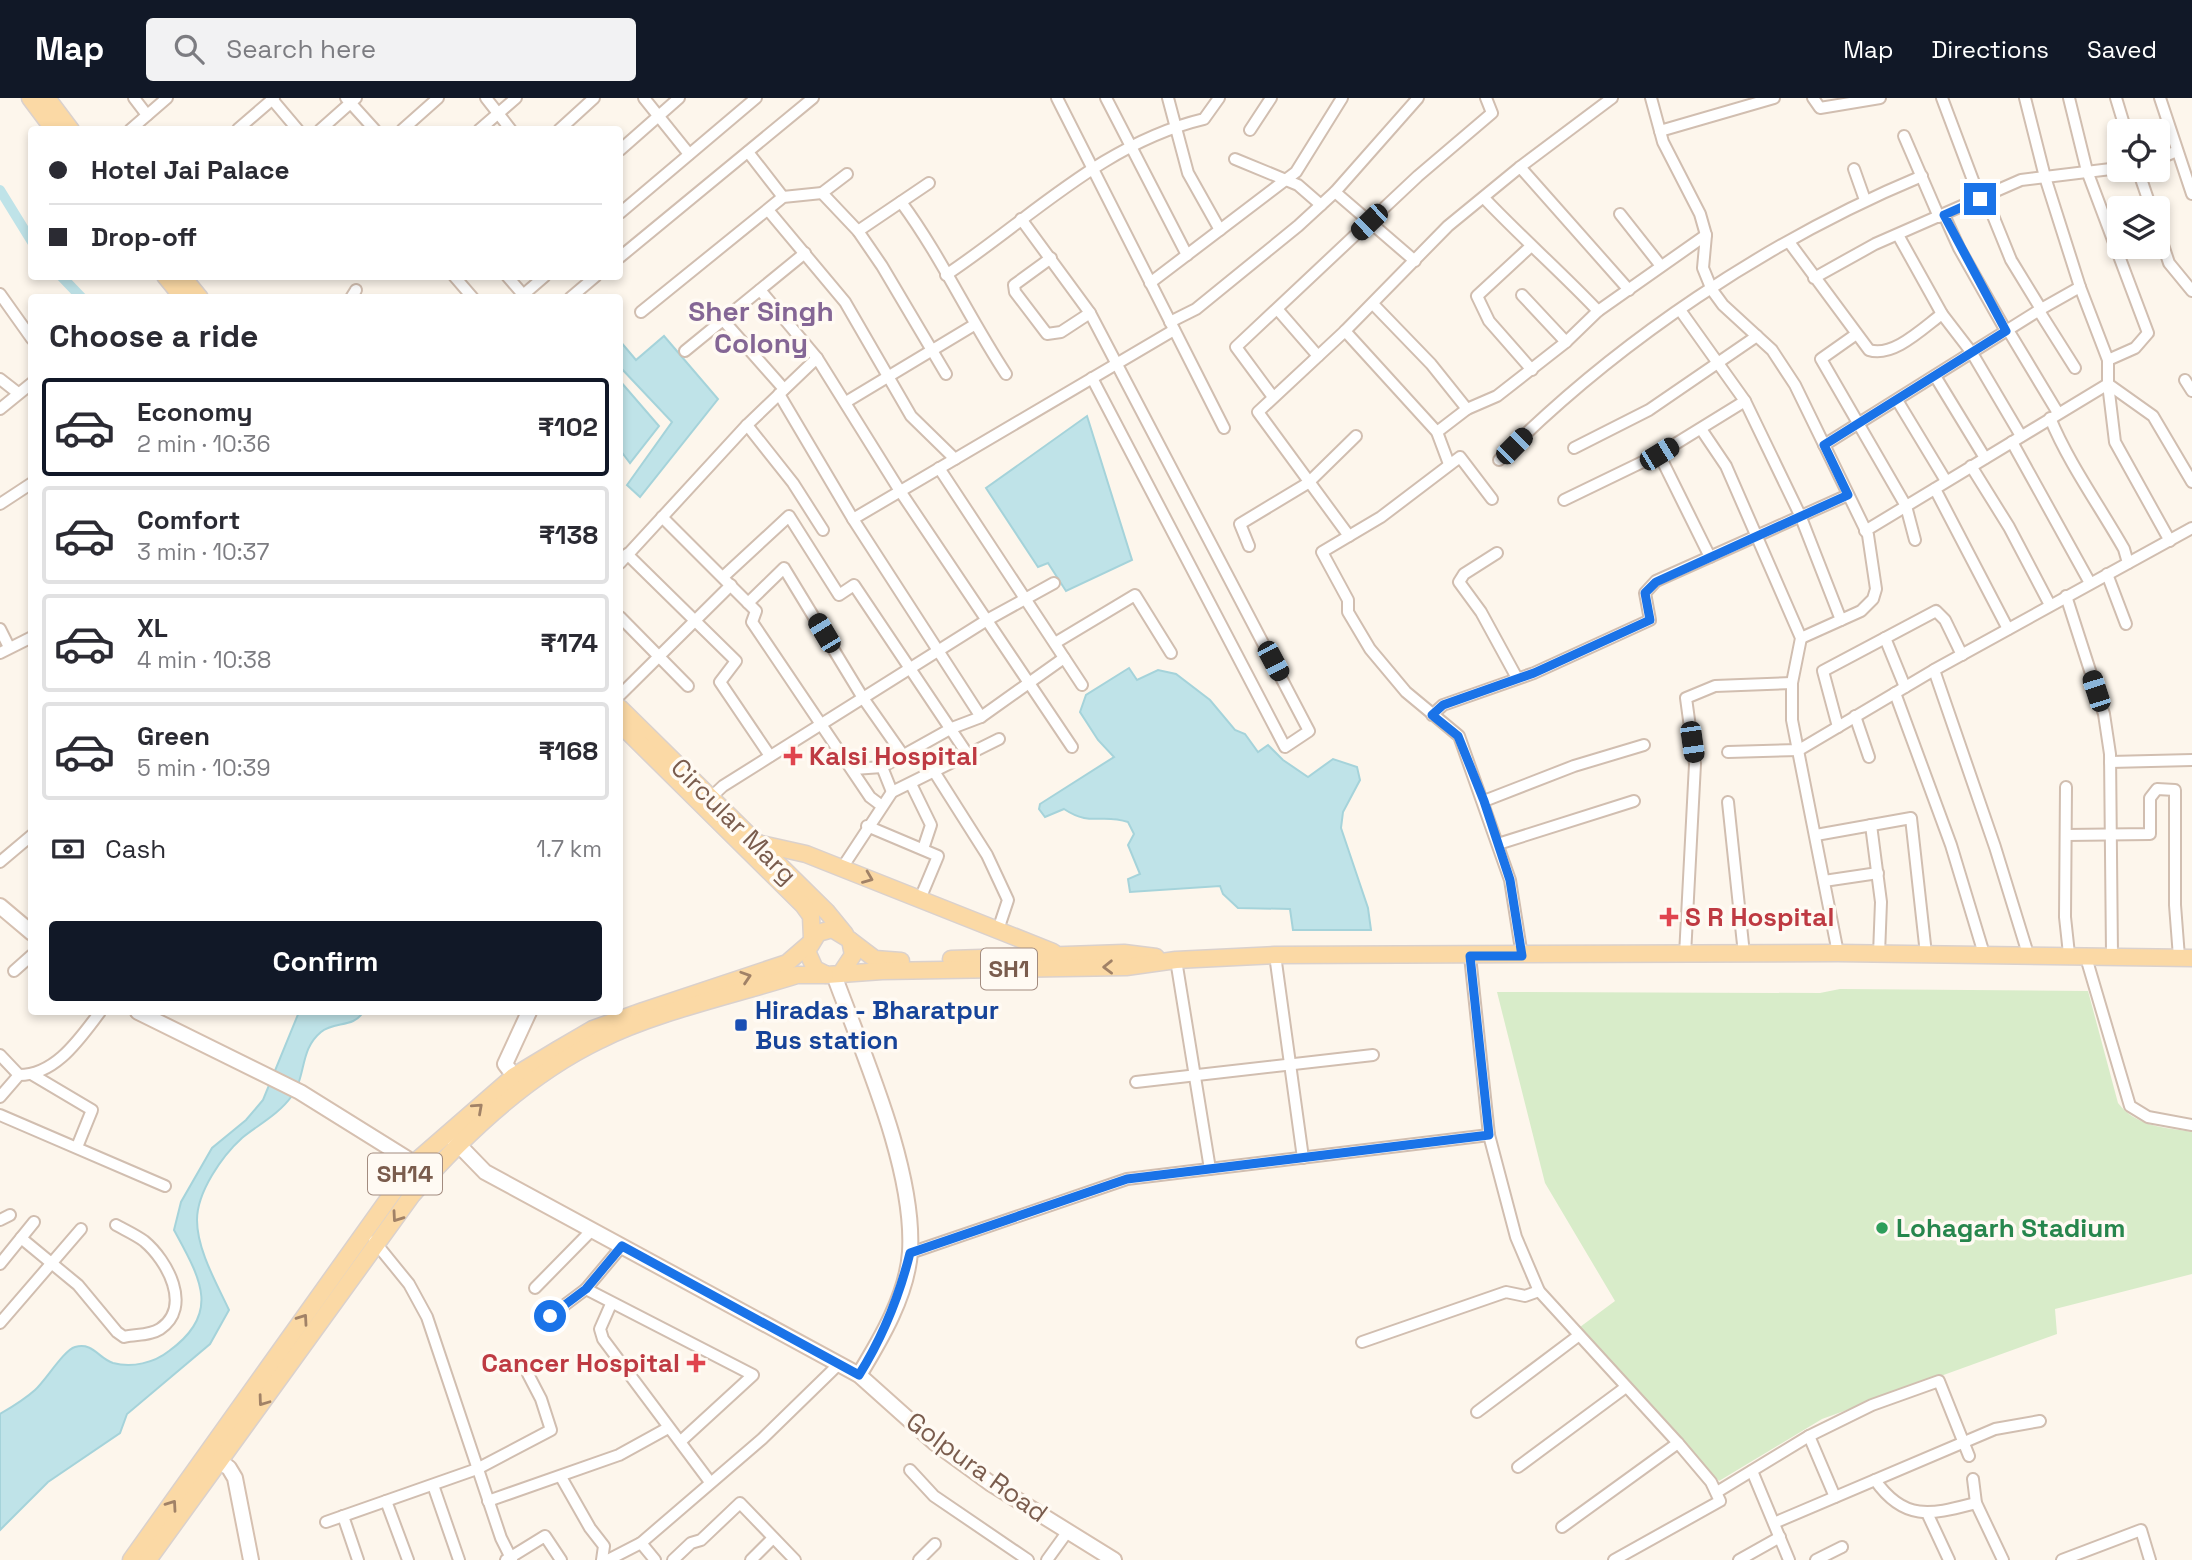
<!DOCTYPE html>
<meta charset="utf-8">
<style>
:root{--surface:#fff;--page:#f2f2f3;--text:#2b2b33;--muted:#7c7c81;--line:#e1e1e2;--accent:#111827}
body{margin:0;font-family:"Space Grotesk",sans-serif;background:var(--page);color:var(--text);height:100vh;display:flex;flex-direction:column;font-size:26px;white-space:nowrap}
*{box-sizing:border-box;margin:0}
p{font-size:23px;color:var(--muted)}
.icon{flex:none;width:38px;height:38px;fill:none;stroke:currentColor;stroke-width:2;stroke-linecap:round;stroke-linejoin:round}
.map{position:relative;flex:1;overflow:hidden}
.drawer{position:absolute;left:28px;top:196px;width:595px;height:721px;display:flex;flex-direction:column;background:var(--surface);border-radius:7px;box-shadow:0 4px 10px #0003}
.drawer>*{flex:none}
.guide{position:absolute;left:28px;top:28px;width:595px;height:154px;border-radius:7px;box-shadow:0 4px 10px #0003;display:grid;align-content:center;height:154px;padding:0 21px;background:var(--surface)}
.buttons{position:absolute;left:2107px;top:21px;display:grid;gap:14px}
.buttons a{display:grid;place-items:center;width:63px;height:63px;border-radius:7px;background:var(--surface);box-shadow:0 4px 10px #0003;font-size:35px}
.end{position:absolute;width:32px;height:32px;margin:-16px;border:9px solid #1a73e8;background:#fff;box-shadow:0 0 0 4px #fff}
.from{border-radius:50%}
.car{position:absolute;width:21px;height:42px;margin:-21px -10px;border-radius:9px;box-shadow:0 0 5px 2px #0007;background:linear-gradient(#222 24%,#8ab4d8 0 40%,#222 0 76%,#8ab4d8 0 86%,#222 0)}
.guide b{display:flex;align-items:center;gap:24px;height:66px;font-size:26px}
.guide b+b{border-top:2px solid var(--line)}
.guide i{width:18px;height:18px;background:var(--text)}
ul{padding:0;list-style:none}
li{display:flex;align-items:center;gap:21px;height:98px;margin:0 14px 10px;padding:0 7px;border:4px solid var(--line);border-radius:7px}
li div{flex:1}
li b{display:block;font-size:26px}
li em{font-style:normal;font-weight:700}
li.current{border-color:var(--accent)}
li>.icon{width:63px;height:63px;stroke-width:1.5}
h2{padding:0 21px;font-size:32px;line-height:84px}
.pay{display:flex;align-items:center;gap:18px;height:77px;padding:0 21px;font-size:26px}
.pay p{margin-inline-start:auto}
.cta{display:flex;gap:14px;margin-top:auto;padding:14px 21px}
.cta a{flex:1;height:80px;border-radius:7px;background:var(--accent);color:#fff;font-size:28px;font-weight:700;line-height:80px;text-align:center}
header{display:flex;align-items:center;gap:42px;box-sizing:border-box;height:98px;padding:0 35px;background:var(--accent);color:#fff}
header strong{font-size:33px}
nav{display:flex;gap:38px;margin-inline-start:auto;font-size:24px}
.search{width:490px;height:63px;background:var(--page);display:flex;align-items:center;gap:18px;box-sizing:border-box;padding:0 24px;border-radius:7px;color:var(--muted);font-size:26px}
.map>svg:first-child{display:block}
</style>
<header>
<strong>Map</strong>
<div class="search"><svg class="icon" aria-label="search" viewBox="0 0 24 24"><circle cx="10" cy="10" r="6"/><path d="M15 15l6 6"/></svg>Search here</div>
<nav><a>Map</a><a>Directions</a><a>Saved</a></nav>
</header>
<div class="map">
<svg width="2192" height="1462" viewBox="0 0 2192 1462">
<rect width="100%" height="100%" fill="#fdf6ec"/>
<!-- green -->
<path fill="#d8ecc9" d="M1840,891L2088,893L2118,1005C2137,1029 2163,1029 2192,1034V1176L2055,1211L2057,1236L1822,1321L1719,1383L1580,1229L1615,1203L1545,1085L1497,894L1820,895Z"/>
<!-- water -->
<g fill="#bfe3e8" stroke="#a5d3da" stroke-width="2">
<path d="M664,238L718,301L640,399L627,387L672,324L620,269V243L636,262Z"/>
<path d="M620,283L659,328L630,365L620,352Z"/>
<path d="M1087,318L1132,462L1066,493L1048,465L1038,469L986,390Z"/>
<path d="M1129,570L1137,582L1158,572L1176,576L1210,602L1235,632L1245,636L1258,654L1268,647L1283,662L1308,679L1333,661L1357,669L1360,682L1343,714L1341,730L1368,810L1371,832H1293L1290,811L1238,810L1223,796L1220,788L1130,794L1128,781L1140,776L1128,747L1134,736L1128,724C1101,715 1091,729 1064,711L1045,719L1039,711L1040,706L1114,659L1098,642L1080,614L1086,597Z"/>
<path d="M299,914H363C354,930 334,923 321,934C299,952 307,978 291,999C279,1016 258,1027 242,1040C222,1058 197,1094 197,1122C197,1152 217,1186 229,1212L210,1246L127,1316L120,1335L48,1384L0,1432V1316C12,1309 25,1301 35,1292C46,1282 64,1252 75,1249C93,1244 98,1260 113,1265C132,1270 154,1265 169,1253C222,1215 200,1180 174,1132L181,1104L212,1050L246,1022L263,1002Z"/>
</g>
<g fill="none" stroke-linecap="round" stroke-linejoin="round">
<!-- canal -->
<g stroke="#bfe3e8" stroke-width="10">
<path d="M0,92L32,144"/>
<path d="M61,178L82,200"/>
</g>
<defs>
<g id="street">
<path d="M134,0L147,17"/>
<path d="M271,0L298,32"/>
<path d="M346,0L375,32"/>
<path d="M486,0L511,32"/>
<path d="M644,0L689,56"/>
<path d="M1057,0L1224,330"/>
<path d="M1106,0L1187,157"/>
<path d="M1168,0L1188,75L1220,132"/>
<path d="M1651,0L1663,44L1700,116L1706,137L1703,170L1712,192L1723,207L1772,252L1795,287L1868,437L1876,491L1873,501L1861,513L1801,540"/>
<path d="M1813,0L1820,10L1880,0"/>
<path d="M1942,0L1980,101"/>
<path d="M2025,0L2045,79L2080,189L2108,262V286L2115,344L2170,443"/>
<path d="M2069,0L2087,73L2148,235L2135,250L2108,262"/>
<path d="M2116,0L2126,33"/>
<path d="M2160,0L2192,96"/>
<path d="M238,31L274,0"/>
<path d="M130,32L167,0"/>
<path d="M320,32L356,0"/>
<path d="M402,32L438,0"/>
<path d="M479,32L516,0"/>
<path d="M559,32L594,0"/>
<path d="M1250,32L1271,0"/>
<path d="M1660,33L1774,0"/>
<path d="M1904,38L1939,119"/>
<path d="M620,52L679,0"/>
<path d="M748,54L783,99"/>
<path d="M1235,61L1298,87L1321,107"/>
<path d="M2158,61L2177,53"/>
<path d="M1520,69L1612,0"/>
<path d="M1854,71L1865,102"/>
<path d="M2138,72L2151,110"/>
<path d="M1335,94L1415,163"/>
<path d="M822,95L858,133L882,168L946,276"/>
<path d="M1484,100C1521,139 1561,174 1598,213"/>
<path d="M901,104C941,158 969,220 1006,276"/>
<path d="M768,112L845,204L911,318L955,361"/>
<path d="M620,115L756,0"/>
<path d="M1620,116L1661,168"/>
<path d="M1944,117L1959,150L2006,233"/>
<path d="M1021,121L1090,215L1309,633L1285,649L1092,280"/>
<path d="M2158,132L2169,165L2192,193"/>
<path d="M858,133L929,85"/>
<path d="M1898,137L1942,216L1972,255L2021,338"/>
<path d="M1789,144L1869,252C1893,260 1923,230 1942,216"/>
<path d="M1530,149L1477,198L1489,223L1532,272"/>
<path d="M620,159L813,0"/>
<path d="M1051,160L1014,187L1015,194L1047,236L1061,234L1090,215"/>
<path d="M946,177C1030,121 1103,45 1204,21L1219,0"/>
<path d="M454,178L473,200"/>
<path d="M507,178L526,200"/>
<path d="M1814,180L1875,146L2021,82L2119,70"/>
<path d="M1150,185L1296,74L1342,0"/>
<path d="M760,192L817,260"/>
<path d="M0,196L32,241"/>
<path d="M523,197L545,178"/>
<path d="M1522,197L1566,244"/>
<path d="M351,200L356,192"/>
<path d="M570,200L596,178"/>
<path d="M1373,206L1431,266L1467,311"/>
<path d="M2041,211L2080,189"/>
<path d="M1278,212L1318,258"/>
<path d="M1680,212L1745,303L1800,417L1841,522"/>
<path d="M2039,213L2075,270"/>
<path d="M641,214L783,99L822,95L847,76"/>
<path d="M723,222L784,291"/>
<path d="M1170,224L1196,211L1298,128L1335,94L1418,0"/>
<path d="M2008,232L2058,315"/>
<path d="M1345,233L1448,128L1520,69L1629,192"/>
<path d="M1855,237L1821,261L1906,408L1915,442"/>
<path d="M685,253L805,155"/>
<path d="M1935,278L1985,360"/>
<path d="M0,281L18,295"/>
<path d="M2185,282L2192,293"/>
<path d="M779,296L853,421L981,619"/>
<path d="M1273,299L1236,249L1418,78L1492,15L1486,0"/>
<path d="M1897,302L1946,383"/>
<path d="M846,304L974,227"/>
<path d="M0,311L32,285"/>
<path d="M2050,320C2069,366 2099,407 2124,451L2128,465"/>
<path d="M747,327L793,385L823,432"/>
<path d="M1701,331L1726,368L1801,540L1792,585V622L1838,855"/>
<path d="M1437,334L1467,311L1497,298L1566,244L1598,213L1706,137"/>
<path d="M2012,344L2090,485"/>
<path d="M1824,347L2041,211L2011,162L1985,98"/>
<path d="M1574,350L1649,312L1757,238"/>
<path d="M1659,356L1710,459"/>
<path d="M1499,362C1617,243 1768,142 1922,78"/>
<path d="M1971,368L2009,429L2050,507"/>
<path d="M939,370L1082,587"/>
<path d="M1935,391L2008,531"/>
<path d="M1492,401L1460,359L1381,419L1322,454L1348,502V514L1370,551L1406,594L1459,638L1510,782L1522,858"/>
<path d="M1564,402L1659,356L1745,303"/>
<path d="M0,406L32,385"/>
<path d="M662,419L756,513L752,524L870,699L882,708"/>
<path d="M853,421L1174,232"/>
<path d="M1865,433L2108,286L2153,318L2192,384"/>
<path d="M1349,438L1258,314L1345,233L1437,334L1449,366"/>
<path d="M1249,448L1240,426L1308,385L1356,338"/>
<path d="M1497,455L1464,476L1459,484L1481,514L1517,580"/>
<path d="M627,456L736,563L720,584L770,658"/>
<path d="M620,465L747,327L817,260L900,393L1072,649"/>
<path d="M2107,476L2126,526"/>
<path d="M723,479L789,418L839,497L854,487L968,657"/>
<path d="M2066,498L2104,616L2110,656L2112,856"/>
<path d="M748,505L784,470L863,600L903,657"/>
<path d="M620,519L688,588"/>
<path d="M0,531L9,549"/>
<path d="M1885,540L1905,589"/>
<path d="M1055,545L1135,497L1171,555"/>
<path d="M0,555L32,539"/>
<path d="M1934,572L1995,749L2028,856"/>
<path d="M1895,595L1951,747L1984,856"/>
<path d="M620,597L731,487"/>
<path d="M1432,617L1443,607L1534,575L1650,522L1645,495L1656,483L1848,397"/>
<path d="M1855,618L1869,659"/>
<path d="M1838,629L1823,573L1936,513L1945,522L1962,557"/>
<path d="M1728,654L1799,652L1934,572L2192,430"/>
<path d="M2110,664L2192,662"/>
<path d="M882,669L892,694"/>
<path d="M854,671L882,669L952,630L981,619L1064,560"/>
<path d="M935,675L987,757L1008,802L998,832"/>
<path d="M911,686L931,727L923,751"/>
<path d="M2066,689L2065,819L2069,856"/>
<path d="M707,703L723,688L987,522L1054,485"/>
<path d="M1484,703L1574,668L1644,647"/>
<path d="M1728,704L1744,856"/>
<path d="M1871,727L1881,804L1879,856"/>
<path d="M867,728L938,758L920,801"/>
<path d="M1816,737L1911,720L1926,856"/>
<path d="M2066,737L2150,736V700L2157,691L2175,692V807L2179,859"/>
<path d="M1498,746L1634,703"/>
<path d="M0,764L32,737"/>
<path d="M842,770L892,694L999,641"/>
<path d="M1824,783L1878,775"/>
<path d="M2085,856L2130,1008L2148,1019L2192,1027"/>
<path d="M1275,857L1303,1060"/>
<path d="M1685,857L1695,666L1686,600L1715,588L1792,585"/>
<path d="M1470,858L1489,1037L1516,1139L1539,1193L1678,1345L1711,1384L1720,1403L1614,1462"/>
<path d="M1176,862L1210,1071"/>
<path d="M14,873L32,857"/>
<path d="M0,957L19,977"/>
<path d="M33,977L92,1012L77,1049"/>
<path d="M1136,984L1373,957"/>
<path d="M0,999L19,977C56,977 80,940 100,914"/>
<path d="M0,1017L165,1088"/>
<path d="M0,1122L10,1117"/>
<path d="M21,1140L78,1187L117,1234L124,1239C136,1236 149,1238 160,1231C193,1209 167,1162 144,1143C136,1137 125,1132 116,1127"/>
<path d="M374,1143L409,1186L427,1219L501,1440L512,1462"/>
<path d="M622,1148L586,1191L753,1277L681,1343"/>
<path d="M910,1155L1127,1081L1489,1037"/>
<path d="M0,1166L34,1124"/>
<path d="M535,1190L592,1132"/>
<path d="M611,1206L600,1231L603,1241L710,1384"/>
<path d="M550,1218L586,1191"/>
<path d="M0,1225L81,1131"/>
<path d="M1362,1244L1506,1194L1525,1198L1539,1193"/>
<path d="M1477,1314L1578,1238"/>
<path d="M1809,1338L1835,1399"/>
<path d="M1518,1369L1626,1289"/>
<path d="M910,1372L934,1398L1028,1462"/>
<path d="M1752,1373L1789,1462"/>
<path d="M561,1379L590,1430L604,1448L602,1462"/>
<path d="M1973,1381L1976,1405L2003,1462"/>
<path d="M1875,1382C1905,1425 1933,1416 1976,1405"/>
<path d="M433,1387L459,1462"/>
<path d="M1717,1394L1809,1338L1872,1307L1939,1283L1969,1358"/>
<path d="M386,1403L408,1462"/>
<path d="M488,1403L619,1357L668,1330"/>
<path d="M1928,1417L1949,1462"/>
<path d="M343,1418L358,1462"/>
<path d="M326,1424L477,1371L551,1332L541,1301L528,1276"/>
<path d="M1774,1425L1995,1331L2040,1323"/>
<path d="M1562,1429L1678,1345"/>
<path d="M641,1445L655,1462"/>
<path d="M506,1462L545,1438L561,1462"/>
<path d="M608,1462L641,1445L762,1341L839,1266"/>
<path d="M673,1462L691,1445L701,1442L740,1405L795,1462"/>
<path d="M751,1462L773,1440"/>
<path d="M919,1462L935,1446"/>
<path d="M1047,1462L1068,1433"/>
<path d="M1739,1462L1780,1439"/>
<path d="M1816,1462L1842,1449"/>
<path d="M2062,1462L2141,1432L2150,1462"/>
</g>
<g id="secondary">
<path d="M0,808L32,835"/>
<path d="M834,877C863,956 915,1071 910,1154C907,1197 881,1241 859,1277"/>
<path d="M138,914L300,994L414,1065"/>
<path d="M520,986L505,966L529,914"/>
<path d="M452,1040L485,1074L859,1277L935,1345L990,1385L1114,1462"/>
<path d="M211,1357L229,1370L235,1380L251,1462"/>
</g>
<g id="primary">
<path d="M30,0L54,32"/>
<path d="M47,0L71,32"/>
<path d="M165,178L183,200"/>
<path d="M182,178L200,200"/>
<path d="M620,610L827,814L845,836"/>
<path d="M620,626L803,807L811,818L812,840"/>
<path d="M757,745L806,756L1053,854"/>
<path d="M850,842L875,861L901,863"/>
<path d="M951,861L1124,855L1156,859"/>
<path d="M841,875L853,857L850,842L832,831L818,835L807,853L815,871L827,877L882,873L1126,869L1176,862L1275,857L1838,855L2192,860"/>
<path d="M131,1462L414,1065L514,978L557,952L593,931L643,913L787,865L809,846"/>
<path d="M148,1462L412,1097C464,1037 527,977 600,942C655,914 737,896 797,877H825"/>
</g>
</defs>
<!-- street casing -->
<use href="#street" stroke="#d1beb0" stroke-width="14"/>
<!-- secondary casing -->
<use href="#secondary" stroke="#d6c0b0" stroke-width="18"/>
<!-- primary casing -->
<use href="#primary" stroke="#dad1cd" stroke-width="19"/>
<!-- street -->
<use href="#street" stroke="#fff" stroke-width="10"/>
<!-- secondary -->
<use href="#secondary" stroke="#fff" stroke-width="14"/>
<!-- primary -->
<use href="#primary" stroke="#fbd9a5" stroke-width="16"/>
</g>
<!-- one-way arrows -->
<defs><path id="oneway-chevron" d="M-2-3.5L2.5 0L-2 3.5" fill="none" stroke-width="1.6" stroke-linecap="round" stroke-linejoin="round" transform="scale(1.75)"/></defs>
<g stroke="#a18267">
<use href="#oneway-chevron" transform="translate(868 780) rotate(22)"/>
<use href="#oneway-chevron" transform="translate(1108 869) rotate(179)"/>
<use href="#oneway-chevron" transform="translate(746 879) rotate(-18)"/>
<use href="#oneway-chevron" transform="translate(478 1010) rotate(-42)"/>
<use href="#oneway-chevron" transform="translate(397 1119) rotate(125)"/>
<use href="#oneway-chevron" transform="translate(303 1221) rotate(-55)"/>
<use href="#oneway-chevron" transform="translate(263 1303) rotate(126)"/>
<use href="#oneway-chevron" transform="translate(172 1407) rotate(-55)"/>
</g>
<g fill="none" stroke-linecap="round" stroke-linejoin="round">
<!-- route -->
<path stroke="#1a73e8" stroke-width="9" d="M550,1218L586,1191L622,1148L859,1277C884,1237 899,1199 910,1155L1127,1081L1489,1037L1470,858H1522L1510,782L1484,703L1458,638L1432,617L1443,607L1534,575L1650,522L1645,495L1656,484L1848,397L1824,347L2006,233L1944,117L1980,101"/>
</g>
<!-- markers -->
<g fill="#e0444e" stroke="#fffaf3" stroke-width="2.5">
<path d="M789.5 647.5h7v7h7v7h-7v7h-7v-7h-7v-7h7z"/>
<path d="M1665.5 808.5h7v7h7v7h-7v7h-7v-7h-7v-7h7z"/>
<path d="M692.5 1254.5h7v7h7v7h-7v7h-7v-7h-7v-7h7z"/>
</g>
<rect fill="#1a4fb4" stroke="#fffaf3" stroke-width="2.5" x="734" y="920" width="14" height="14" rx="3.5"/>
<circle fill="#2e9e5b" stroke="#fffaf3" stroke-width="2.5" cx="1882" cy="1130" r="7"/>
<g text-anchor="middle" stroke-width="7" stroke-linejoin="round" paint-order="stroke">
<!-- shield labels -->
<g fill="#fffaf3" stroke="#a28b7f" stroke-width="2">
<rect x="981" y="850.5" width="56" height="41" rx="5"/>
<rect x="368" y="1055.5" width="74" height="41" rx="5"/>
</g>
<g font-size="24" font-weight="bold" fill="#7a5c4d">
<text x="1009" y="879">SH1</text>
<text x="405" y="1084">SH14</text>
</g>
<!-- health labels -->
<g font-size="26" font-weight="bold" fill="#be3a42" stroke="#fffaf3" text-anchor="start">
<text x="809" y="667">Kalsi Hospital</text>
<text x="1685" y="828">S R Hospital</text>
<text x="680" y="1274" text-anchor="end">Cancer Hospital</text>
</g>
<!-- street labels -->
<g font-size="26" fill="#7a5c4d" stroke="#fffaf3">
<text transform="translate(734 723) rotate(45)" y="9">Circular Marg</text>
<text transform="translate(977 1369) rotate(36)" y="9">Golpura Road</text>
</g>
<!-- transit labels -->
<g font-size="26" font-weight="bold" fill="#164399" stroke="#fffaf3" text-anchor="start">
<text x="755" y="921">Hiradas - Bharatpur<tspan x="755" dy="30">Bus station</tspan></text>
</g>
<!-- leisure labels -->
<g font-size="26" font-weight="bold" fill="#27864d" stroke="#fffaf3" text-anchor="start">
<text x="1896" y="1139">Lohagarh Stadium</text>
</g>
<!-- neighbourhood labels -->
<g font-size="28" font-weight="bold" fill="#846695" stroke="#fffaf3">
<text x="761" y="223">Sher Singh<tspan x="761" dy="32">Colony</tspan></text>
</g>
</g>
</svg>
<div class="buttons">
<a><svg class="icon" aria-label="locate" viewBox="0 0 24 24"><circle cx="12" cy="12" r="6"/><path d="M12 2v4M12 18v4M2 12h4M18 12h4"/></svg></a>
<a><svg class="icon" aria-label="layers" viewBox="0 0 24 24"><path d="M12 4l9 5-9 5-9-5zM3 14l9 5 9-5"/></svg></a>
</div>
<i class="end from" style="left:550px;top:1218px"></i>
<i class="end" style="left:1980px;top:101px"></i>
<i class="car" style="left:1369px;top:124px;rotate:226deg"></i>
<i class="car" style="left:1514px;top:348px;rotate:45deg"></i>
<i class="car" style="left:1659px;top:356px;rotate:59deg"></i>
<i class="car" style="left:824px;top:535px;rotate:329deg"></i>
<i class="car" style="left:1273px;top:563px;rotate:152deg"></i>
<i class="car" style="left:2096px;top:593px;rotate:342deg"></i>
<i class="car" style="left:1692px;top:644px;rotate:172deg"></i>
<div class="guide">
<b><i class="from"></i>Hotel Jai Palace</b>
<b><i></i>Drop-off</b>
</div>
<section class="drawer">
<h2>Choose a ride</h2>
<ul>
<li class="current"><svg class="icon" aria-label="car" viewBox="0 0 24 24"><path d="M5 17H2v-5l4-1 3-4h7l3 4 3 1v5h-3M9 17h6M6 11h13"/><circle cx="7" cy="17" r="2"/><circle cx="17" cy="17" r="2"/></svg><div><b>Economy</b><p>2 min · 10:36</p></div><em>₹102</em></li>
<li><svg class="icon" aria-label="car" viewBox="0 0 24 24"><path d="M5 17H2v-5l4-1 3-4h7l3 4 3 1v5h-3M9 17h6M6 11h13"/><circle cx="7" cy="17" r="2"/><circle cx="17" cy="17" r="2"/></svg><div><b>Comfort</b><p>3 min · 10:37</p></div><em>₹138</em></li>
<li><svg class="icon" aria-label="car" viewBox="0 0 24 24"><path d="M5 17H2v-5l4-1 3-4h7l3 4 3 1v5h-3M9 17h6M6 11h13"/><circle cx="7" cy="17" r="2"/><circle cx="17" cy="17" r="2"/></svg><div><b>XL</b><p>4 min · 10:38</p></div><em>₹174</em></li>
<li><svg class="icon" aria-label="car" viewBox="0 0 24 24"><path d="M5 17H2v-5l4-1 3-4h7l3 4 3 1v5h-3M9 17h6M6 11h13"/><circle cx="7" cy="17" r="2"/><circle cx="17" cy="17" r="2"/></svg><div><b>Green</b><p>5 min · 10:39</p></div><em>₹168</em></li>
</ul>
<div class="pay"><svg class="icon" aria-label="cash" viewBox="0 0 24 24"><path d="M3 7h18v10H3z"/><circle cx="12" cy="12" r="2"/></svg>Cash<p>1.7 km</p></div>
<div class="cta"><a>Confirm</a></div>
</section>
</div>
